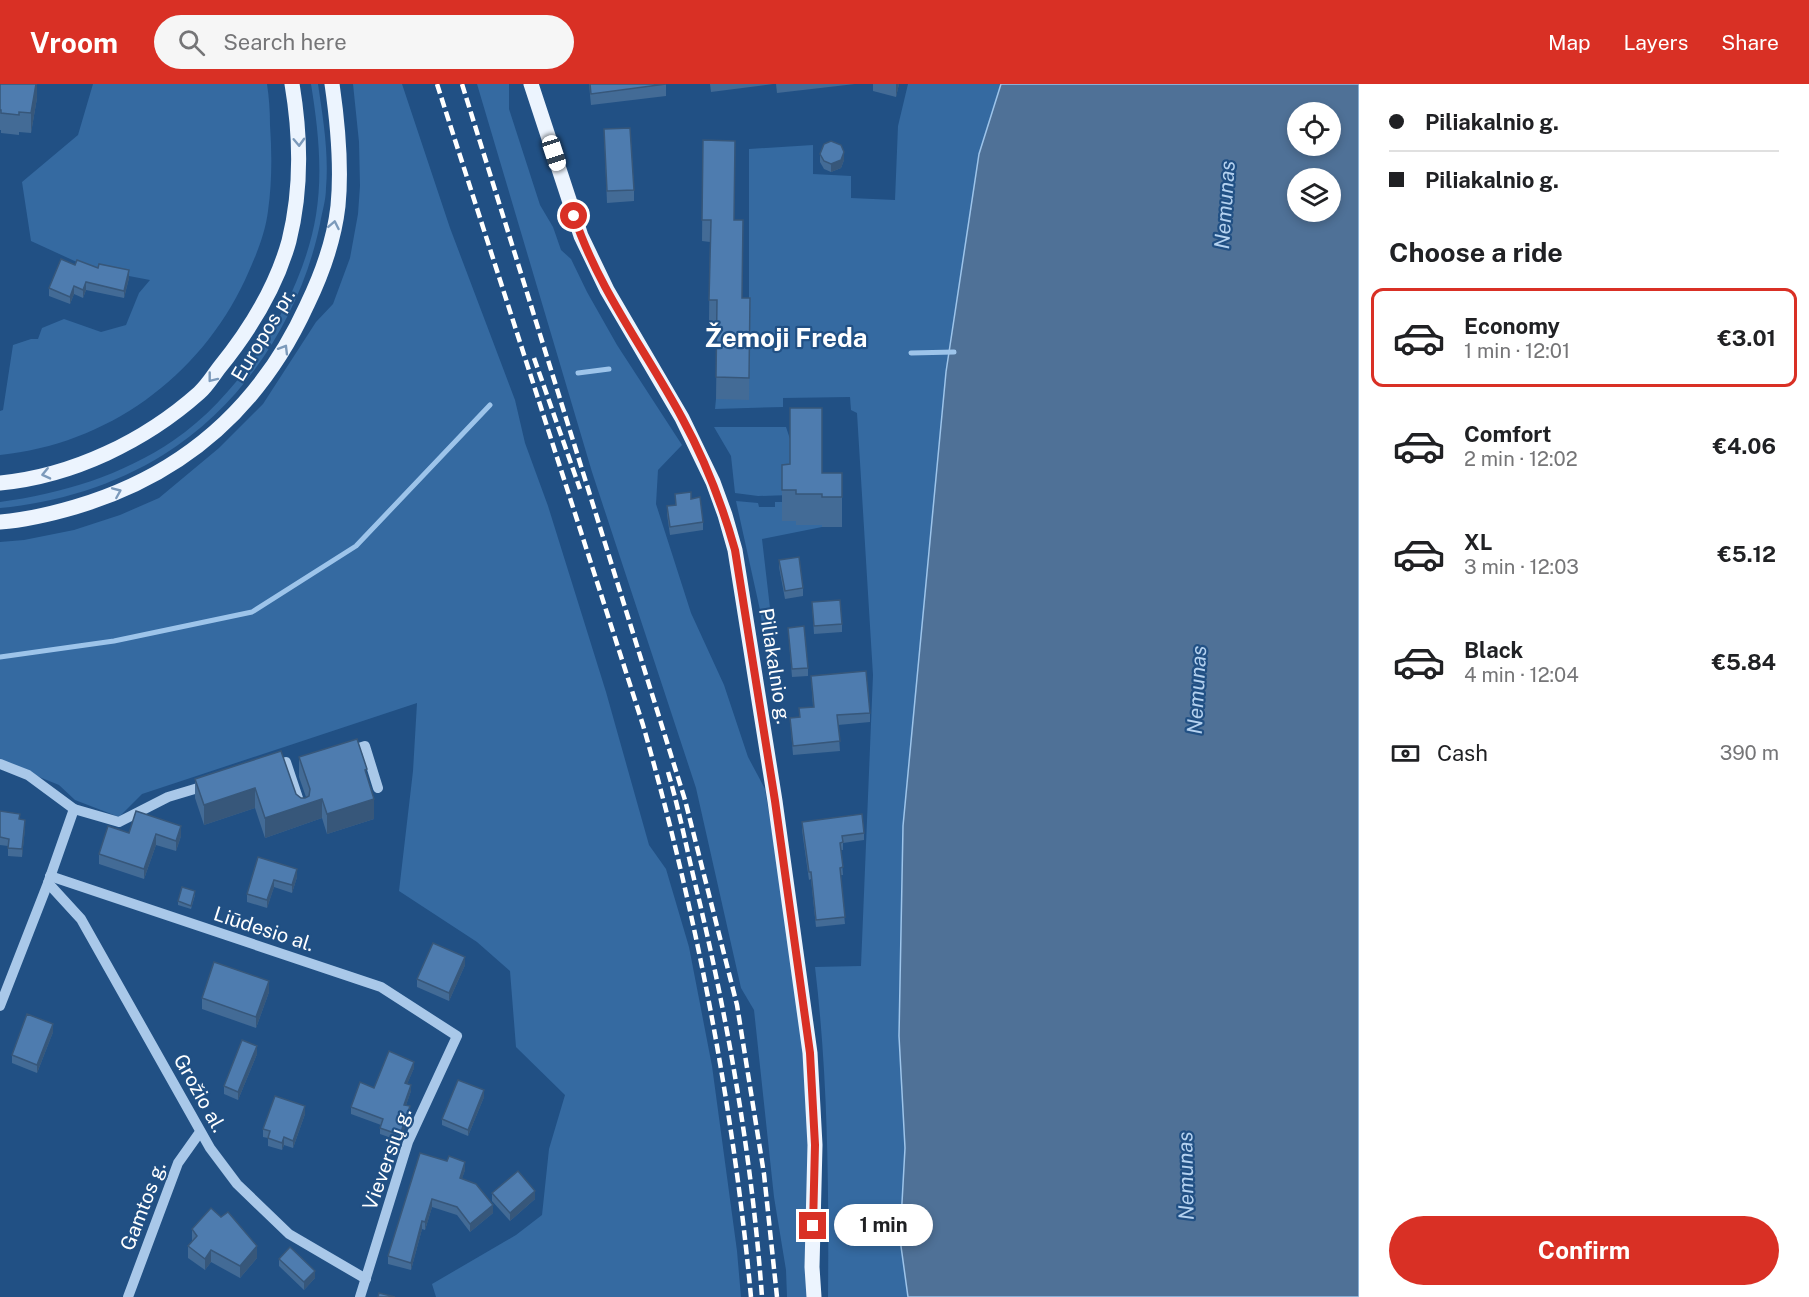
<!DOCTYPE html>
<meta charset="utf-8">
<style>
:root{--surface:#fff;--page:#f6f6f6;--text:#202124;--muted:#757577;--line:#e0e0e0;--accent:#d93025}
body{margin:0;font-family:"Public Sans",sans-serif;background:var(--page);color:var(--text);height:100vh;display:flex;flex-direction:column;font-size:22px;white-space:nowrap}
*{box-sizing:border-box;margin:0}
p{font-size:20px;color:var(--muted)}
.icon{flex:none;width:33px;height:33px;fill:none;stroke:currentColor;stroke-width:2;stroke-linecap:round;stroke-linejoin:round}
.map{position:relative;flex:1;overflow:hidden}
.details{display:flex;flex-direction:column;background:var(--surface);width:450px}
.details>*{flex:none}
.banner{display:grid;align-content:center;height:132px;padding:0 30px;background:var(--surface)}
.tools{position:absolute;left:1287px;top:18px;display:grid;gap:12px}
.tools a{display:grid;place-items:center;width:54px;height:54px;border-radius:50%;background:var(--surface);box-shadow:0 3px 9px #0003;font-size:30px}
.end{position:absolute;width:27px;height:27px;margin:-14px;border:8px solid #d93025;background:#fff;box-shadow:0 0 0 3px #fff}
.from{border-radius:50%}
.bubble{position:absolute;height:42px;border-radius:21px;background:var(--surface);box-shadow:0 3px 9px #0003;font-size:20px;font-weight:700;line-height:42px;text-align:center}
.car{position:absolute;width:18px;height:36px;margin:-18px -9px;border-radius:8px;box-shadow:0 0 4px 2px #0007;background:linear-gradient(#fff 24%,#345 0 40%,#fff 0 76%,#345 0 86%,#fff 0)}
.banner b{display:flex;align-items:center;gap:21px;height:57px;font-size:22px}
.banner b+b{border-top:2px solid var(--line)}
.banner i{width:15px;height:15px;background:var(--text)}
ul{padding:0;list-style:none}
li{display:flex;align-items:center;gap:18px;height:99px;margin:0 12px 9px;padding:0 18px;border:3px solid transparent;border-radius:12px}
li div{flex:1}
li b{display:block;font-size:22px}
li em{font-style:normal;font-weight:700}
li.active{border-color:var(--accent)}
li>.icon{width:54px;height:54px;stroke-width:1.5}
h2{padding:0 30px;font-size:27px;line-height:72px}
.pay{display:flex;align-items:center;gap:15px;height:66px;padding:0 30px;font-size:22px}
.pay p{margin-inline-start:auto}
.button{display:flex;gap:12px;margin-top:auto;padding:12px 30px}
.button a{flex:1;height:69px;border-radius:36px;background:var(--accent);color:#fff;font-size:24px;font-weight:700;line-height:69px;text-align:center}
header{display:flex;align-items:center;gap:36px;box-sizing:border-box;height:84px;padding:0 30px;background:var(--accent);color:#fff}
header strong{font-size:28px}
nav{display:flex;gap:33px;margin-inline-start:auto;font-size:21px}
.search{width:420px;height:54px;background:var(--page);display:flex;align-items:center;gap:15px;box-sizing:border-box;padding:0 21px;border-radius:33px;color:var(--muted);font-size:22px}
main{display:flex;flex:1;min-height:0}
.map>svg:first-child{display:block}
</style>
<header>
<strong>Vroom</strong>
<div class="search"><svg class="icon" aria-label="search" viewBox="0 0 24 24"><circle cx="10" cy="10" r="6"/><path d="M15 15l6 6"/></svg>Search here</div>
<nav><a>Map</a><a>Layers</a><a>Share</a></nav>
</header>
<main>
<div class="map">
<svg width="1359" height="1213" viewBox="0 0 1359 1213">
<rect width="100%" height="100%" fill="#215084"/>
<!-- green -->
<g fill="#356aa1">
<path d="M93,0H267C269,13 270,27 270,41C272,70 272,99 268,127C265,151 255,174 245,196C199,294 107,360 0,371V327L3,326L13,261L31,255H38L42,244L64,235L101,248L126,241L139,209L150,196L92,185L31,157L22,98L78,51Z"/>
<path d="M311,0H318C323,34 329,69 326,104C326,116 322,128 320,140C301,232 244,321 163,371C115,401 56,419 0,424V418C61,410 123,391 174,356C242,310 303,212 316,131C323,88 318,43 311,0Z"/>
<path d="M353,0H402L450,144L515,316L525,359L548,422L606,608L649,761L666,785L689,863L712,982L737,1167L741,1213H436L432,1200L516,1151L542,1131L549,1065L565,1011L516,963L510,887L477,858L399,807L413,687L417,619L142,710L119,733L75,716L59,701L0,677V458L24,456L74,446L120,431L159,414L219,364L263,320L316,238L333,220L350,174L358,130L360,102L359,58Z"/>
<path d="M477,0H509V25L540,121L553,143L561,166L571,175L587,208L617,261L682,361L658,386L656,420L691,529L724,601L748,673L765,705L794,882L805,966L810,1064L807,1213H787L786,1186L774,1113L754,926L741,904L696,704L592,388Z"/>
<path d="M908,0H1001L979,70L946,288L903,742L899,952L905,1064L900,1155L908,1213H828C829,1103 828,992 815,883L861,882L873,591L857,329L851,326L850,313L783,314V323L715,325L716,315H749V65L813,61V90L851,92V114L895,116L898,42Z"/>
<path d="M714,343H786L790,355V411L758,412L735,409L731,372Z"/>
<path d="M736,417L758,419L759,423H775V418H782L796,437L822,441V443L762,455L779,602H771L760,526Z"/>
</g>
<!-- water -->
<path fill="#4f7197" stroke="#9dc4ea" stroke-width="1.5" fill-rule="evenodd" d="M1001,0H1359V1213H908L900,1155L905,1064L899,952L903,742L946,288L979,70ZM1298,28H1330V62H1298ZM1298,94H1330V128H1298Z"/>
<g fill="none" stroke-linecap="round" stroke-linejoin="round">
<!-- stream -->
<g stroke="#9dc4ea" stroke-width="5">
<path d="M911,269L954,268"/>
<path d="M578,289L609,285"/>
<path d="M0,573L114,557L252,528L356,462L490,321"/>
</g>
<!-- minor -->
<g stroke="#a9c8e9" stroke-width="10">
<path d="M346,668L365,662L378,704"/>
<path d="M0,680L28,691L74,725L48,799L0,922"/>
<path d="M272,682L286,678L301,723"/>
<path d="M74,725L119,738L168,713L208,701"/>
<path d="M50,792L381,903L457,952L408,1058L360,1213"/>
<path d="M48,799L81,835L210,1064L237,1100L289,1150L366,1195"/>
<path d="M128,1213L178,1079L200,1048"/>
</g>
<!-- major -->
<g stroke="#ecf4fe" stroke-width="15">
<path d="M531,0L581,152L607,206L682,334L713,398L725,431L735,466L775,717L810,969L815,1061L812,1183L814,1213"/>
<path d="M0,399C73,392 145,357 199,309C207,302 213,292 219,284C249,247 276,204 289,157C302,105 301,53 292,0"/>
<path d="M0,438C26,436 51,430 75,423C184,391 260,324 307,221C322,190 334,157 338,122C342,81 338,41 332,0"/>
</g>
<!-- rail -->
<g stroke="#fff" stroke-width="4.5" stroke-dasharray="10 4.5" stroke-linecap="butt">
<path d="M437,0L643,641C696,827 733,1020 751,1213"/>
<path d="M462,0L685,716L737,921L764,1090L777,1213"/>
<path d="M534,274L580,405"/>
<path d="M668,688C679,725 686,762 695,799C728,935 752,1074 762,1213"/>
</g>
</g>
<!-- wall -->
<g fill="#436b96">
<path d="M0,0H37V14L31,49L19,48V51L1,49V46H0Z"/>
<path d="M589,0H666V12L591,21Z"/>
<path d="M710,0H773L711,8Z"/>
<path d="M776,0H855L777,9Z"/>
<path d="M873,0H899L896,13L873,7Z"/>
<path d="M604,45L634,106V117L607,119Z"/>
<path d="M703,56L734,136L742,214H750L749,316L716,315L717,238H709L710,158L702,157Z"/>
<path d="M820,70L844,76L841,84L831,88L824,85L820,78Z"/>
<path d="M75,181L98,184L129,194L124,214L86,206L83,214L74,210L70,220L49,212V204Z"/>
<path d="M782,381L822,389H842V443H822V441H796V437H782Z"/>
<path d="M675,410L691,415L703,438V446L670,451L667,430V422L675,421Z"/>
<path d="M779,476L803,504V512L785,515L779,483Z"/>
<path d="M812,518L842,540V548L814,550Z"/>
<path d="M788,544L808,584V592L792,593Z"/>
<path d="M811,592L870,629V638L838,641L840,667L793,671L790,634L799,633V624L813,623Z"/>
<path d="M299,673L367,692L374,735L327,750L322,734L265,754L255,724L204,741L195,714V695L296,710L301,714H305L306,713L299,693Z"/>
<path d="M0,727L20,735L25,744L22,773L8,772V762L0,761Z"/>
<path d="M802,738L864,749V756L843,759V766H841L843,791H840L845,840L816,843L811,795L809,796L802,746Z"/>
<path d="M129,749L181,752L176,767L156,761L144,795L99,780V770Z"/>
<path d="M258,773L297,793L292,809L274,803L267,824L247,818V810Z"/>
<path d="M195,811L191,825L178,821V817Z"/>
<path d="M465,881L449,917L417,903V895Z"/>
<path d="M269,908L256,944L202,925V914Z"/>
<path d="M53,948L37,989L12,979V971Z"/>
<path d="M257,970L238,1016L224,1010V1002Z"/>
<path d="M414,984L407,1000L411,1007L406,1021L410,1029L400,1057L380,1050V1044L381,1041L351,1030V1023L374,1004Z"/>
<path d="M484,1013L468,1052L442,1041V1035Z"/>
<path d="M305,1030L293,1064L284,1061L282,1066L268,1062V1054L263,1053V1045Z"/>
<path d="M420,1069L465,1086L462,1094L493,1129L470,1148L457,1131L432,1123L425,1146L422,1145L411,1186L388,1180V1172Z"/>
<path d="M492,1109L535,1115L510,1137L492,1117Z"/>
<path d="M192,1145L257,1174L240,1194L211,1178L205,1186L188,1174V1162L192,1157Z"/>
<path d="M279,1175L315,1194L304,1206L279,1182Z"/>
</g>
<!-- shaded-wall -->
<g fill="#37577a">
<path d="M36,0H37V14L31,49V29Z"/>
<path d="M896,0H899L896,13Z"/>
<path d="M844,68V76L841,84L831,88V80Z"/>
<path d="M129,186V194L124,214V207Z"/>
<path d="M86,198V206L83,214V206Z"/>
<path d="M74,202V210L70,220V213Z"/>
<path d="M255,704V724L204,741V721Z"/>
<path d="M322,715V734L265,754V734Z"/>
<path d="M374,715V735L327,750V730Z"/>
<path d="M25,736V744L22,773V765Z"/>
<path d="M181,742V752L176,767V757Z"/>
<path d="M156,750V761L144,795V785Z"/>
<path d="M297,785V793L292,809V801Z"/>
<path d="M274,796V803L267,824V816Z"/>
<path d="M465,873V881L449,917V909Z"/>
<path d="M269,897V908L256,944V933Z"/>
<path d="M53,940V948L37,989V981Z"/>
<path d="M257,962V970L238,1016V1008Z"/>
<path d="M414,978V984L405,1005V999Z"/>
<path d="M411,1001V1007L404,1027V1021Z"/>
<path d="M484,1006V1013L468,1052V1046Z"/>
<path d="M305,1022V1030L293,1064V1057Z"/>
<path d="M410,1022V1029L400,1057V1051Z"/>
<path d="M284,1053V1061L282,1066V1059Z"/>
<path d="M465,1078V1086L460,1101V1094Z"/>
<path d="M535,1107V1115L510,1137V1129Z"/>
<path d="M432,1115V1123L425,1146V1138Z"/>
<path d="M493,1121V1129L470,1148V1140Z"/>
<path d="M422,1137V1145L411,1186V1179Z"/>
<path d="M257,1162V1174L240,1194V1182Z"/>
<path d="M211,1166V1178L205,1186V1175Z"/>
<path d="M315,1187V1194L304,1206V1198Z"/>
</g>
<!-- building -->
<g fill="#4e7caf" stroke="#37577a" stroke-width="1.5">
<path d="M0,0H36L31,29L19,28V31L1,29V26H0Z"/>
<path d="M590,0H666L591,10Z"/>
<path d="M630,44L634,106L607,107L604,45Z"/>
<path d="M703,56L735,57L734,136H743L742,214H750L749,294L716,293L717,216H709L711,136H702Z"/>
<path d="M831,57L841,61L844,68L841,76L831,80L824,77L820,70L824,60Z"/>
<path d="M61,175L75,181L77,176L98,184L99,180L129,186L124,207L86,198L83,206L74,202L70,213L49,204Z"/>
<path d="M790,324H822V389H842V413H822V410H796V406H782V381L790,380Z"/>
<path d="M691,408V415L700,413L703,438L670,443L667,422L676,421L675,410Z"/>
<path d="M799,473L803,504L785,507L779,476Z"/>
<path d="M840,516L842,540L814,542L812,518Z"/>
<path d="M804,542L808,584L792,585L788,544Z"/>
<path d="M866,587L870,629L837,631L840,657L793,662L790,634L800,633L799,624L814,623L811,592Z"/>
<path d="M357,655L367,685L365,686L374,715L327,730L322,715L265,734L255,704L204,721L195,695L281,667L296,710L301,714H305L309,712L310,705L299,673Z"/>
<path d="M0,727L20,730L19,735L25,736L22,765L8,764L9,755L0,753Z"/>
<path d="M136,727L181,742L176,757L156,750L144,785L99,770L108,742L129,749Z"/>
<path d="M862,730L864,749L842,752L843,758L840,759L843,783L840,784L845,833L816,836L811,788H809L802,738Z"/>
<path d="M258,773L297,785L292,801L274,796L267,816L247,810Z"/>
<path d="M182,803L195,807L191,822L178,817Z"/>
<path d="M433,859L465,873L449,909L417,895Z"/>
<path d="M214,878L269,897L256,933L202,914Z"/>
<path d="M27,930L53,940L37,981L12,971Z"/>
<path d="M242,956L257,962L238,1008L224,1002Z"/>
<path d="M389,967L414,978L405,999L411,1001L404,1021L410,1022L400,1051L380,1044L383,1035L351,1023L360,998L374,1004Z"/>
<path d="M458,996L484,1006L468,1046L442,1035Z"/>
<path d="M275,1012L305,1022L293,1057L284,1053L282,1059L268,1054L270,1047L263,1045Z"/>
<path d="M420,1069L447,1077L449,1072L465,1078L460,1094L476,1100L493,1121L470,1140L457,1123L432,1115L425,1138L422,1137L411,1179L388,1172Z"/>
<path d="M518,1087L535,1107L510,1129L492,1109Z"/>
<path d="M211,1124L221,1133L228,1128L257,1162L240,1182L211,1166L205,1175L188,1162L197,1152L192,1145Z"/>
<path d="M290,1163L315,1187L304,1198L279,1175Z"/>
<path d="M379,1209L395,1213H378Z"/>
</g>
<!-- one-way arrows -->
<defs><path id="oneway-chevron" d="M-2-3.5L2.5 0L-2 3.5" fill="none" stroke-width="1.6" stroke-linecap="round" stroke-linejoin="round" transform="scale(1.5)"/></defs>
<g stroke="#7c9abb">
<use href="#oneway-chevron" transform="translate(299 58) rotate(88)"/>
<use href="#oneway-chevron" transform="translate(334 141) rotate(-79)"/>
<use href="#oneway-chevron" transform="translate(284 265) rotate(-59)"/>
<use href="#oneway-chevron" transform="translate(212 294) rotate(128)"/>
<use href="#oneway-chevron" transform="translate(46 390) rotate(167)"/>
<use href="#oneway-chevron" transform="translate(117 408) rotate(-23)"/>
</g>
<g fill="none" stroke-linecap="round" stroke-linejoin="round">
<!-- route -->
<path stroke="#d93025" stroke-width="8" d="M574,132C598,205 646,267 682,334C705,376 722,420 735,466L775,717L810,969L815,1061L813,1142"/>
</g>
<g text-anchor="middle" stroke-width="4.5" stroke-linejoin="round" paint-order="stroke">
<!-- street labels -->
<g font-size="20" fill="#fff" stroke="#215084">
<text transform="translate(263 251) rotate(-59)" y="7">Europos pr.</text>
<text transform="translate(775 582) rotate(81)" y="7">Piliakalnio g.</text>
<text transform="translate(264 845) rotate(18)" y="7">Liūdesio al.</text>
<text transform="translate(200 1009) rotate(61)" y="7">Grožio al.</text>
<text transform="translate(387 1075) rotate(-70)" y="7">Vieversių g.</text>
<text transform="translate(143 1122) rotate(-69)" y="7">Gamtos g.</text>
</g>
<!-- water labels -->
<g font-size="21" font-style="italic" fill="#b5d2f0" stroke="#215084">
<text transform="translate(1225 121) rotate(-86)" y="7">Nemunas</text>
<text transform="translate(1197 606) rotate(-87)" y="7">Nemunas</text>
<text transform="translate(1186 1092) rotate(-91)" y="7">Nemunas</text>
</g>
<!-- district labels -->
<g font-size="26" font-weight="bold" fill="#fff" stroke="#215084">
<text x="786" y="263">Žemoji Freda</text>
</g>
</g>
</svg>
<div class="tools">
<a><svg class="icon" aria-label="locate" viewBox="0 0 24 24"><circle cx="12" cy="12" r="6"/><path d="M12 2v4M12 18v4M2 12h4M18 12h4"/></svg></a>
<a><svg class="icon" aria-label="layers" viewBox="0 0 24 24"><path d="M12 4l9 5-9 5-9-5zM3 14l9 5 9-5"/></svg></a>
</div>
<i class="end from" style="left:574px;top:132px"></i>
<i class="end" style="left:813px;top:1142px"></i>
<div class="bubble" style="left:834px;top:1120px;width:99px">1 min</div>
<i class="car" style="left:554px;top:69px;rotate:162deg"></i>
</div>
<section class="details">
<div class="banner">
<b><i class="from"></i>Piliakalnio g.</b>
<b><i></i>Piliakalnio g.</b>
</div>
<h2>Choose a ride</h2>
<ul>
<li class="active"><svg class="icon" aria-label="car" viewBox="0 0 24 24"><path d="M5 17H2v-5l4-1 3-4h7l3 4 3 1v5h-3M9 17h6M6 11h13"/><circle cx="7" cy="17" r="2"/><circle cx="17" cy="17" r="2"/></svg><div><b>Economy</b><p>1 min · 12:01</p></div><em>€3.01</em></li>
<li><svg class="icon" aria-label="car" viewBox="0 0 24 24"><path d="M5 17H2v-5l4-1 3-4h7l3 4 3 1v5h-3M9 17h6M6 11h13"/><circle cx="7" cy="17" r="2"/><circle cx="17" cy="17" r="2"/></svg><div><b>Comfort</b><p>2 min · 12:02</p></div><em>€4.06</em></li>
<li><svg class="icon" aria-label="car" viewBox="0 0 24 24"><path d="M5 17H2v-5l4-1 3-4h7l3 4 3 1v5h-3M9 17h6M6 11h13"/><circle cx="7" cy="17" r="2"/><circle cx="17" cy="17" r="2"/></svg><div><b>XL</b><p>3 min · 12:03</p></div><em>€5.12</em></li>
<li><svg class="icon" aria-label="car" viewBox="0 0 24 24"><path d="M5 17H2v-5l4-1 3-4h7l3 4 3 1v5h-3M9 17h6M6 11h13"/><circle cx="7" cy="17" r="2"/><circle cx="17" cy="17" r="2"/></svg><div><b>Black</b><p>4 min · 12:04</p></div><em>€5.84</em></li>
</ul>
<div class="pay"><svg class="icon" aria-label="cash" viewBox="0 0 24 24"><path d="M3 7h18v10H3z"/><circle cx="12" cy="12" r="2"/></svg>Cash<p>390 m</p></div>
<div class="button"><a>Confirm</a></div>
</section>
</main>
